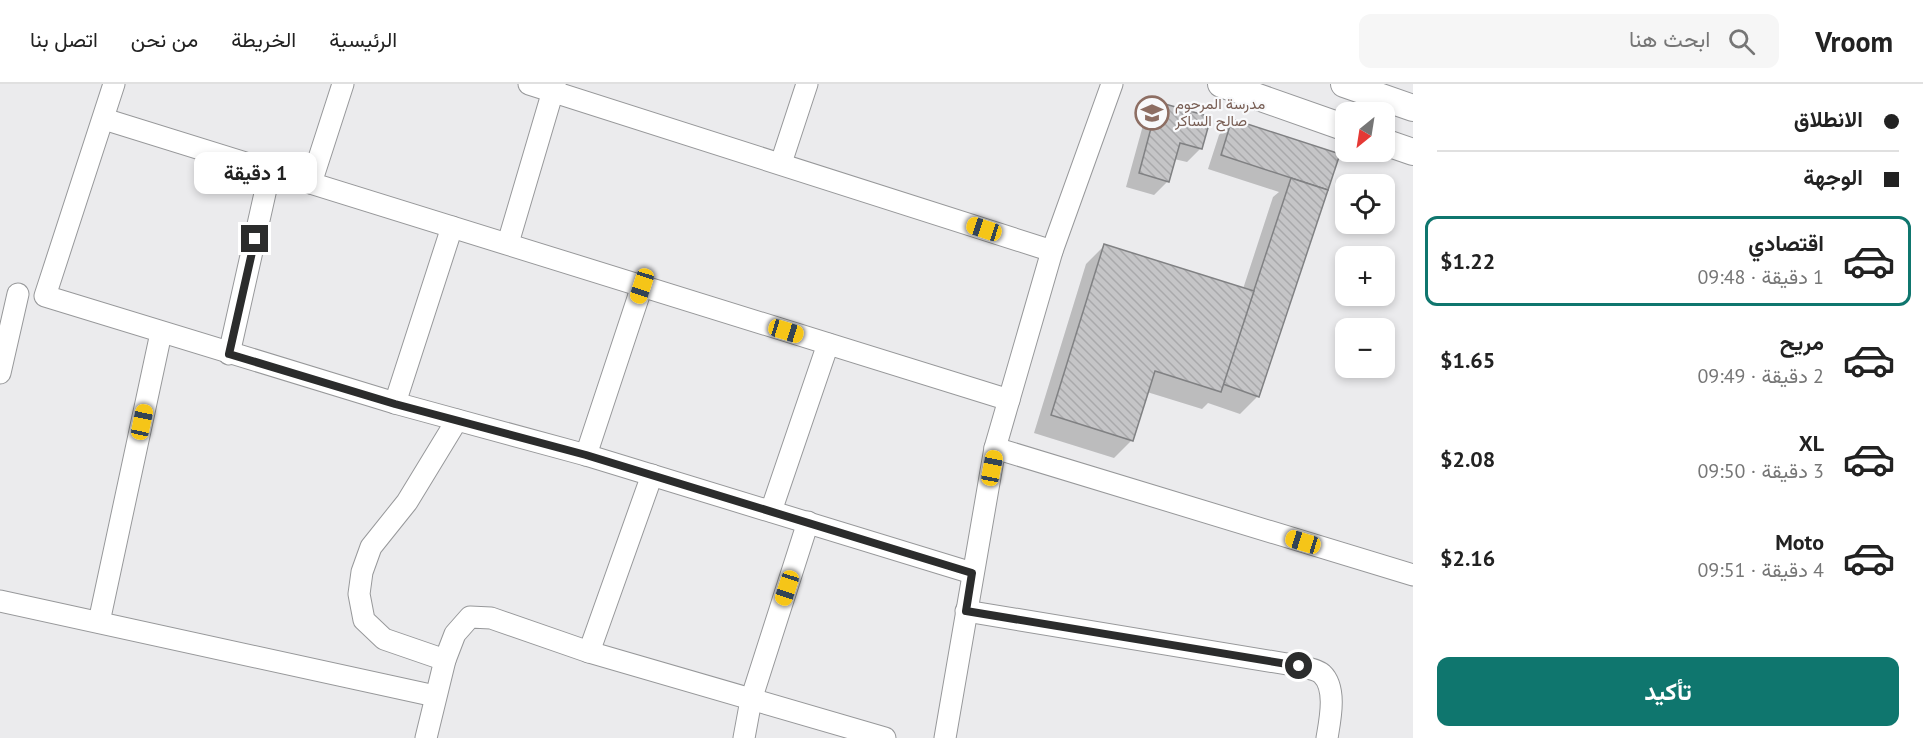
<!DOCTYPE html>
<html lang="ar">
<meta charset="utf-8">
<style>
:root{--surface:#fff;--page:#f6f6f6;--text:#222;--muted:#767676;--line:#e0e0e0;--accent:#0f766e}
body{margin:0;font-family:"PT Sans",Vazirmatn,sans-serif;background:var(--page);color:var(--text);direction:rtl;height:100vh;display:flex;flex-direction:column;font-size:22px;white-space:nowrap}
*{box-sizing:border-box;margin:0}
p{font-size:20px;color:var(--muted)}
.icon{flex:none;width:33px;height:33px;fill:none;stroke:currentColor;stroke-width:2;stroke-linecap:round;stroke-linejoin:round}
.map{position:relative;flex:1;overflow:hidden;direction:ltr}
.sheet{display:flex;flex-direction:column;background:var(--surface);width:510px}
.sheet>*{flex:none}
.banner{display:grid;align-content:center;height:132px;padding:0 24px;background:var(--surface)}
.needle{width:39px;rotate:210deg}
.fabs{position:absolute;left:1335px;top:18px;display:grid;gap:12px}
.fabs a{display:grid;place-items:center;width:60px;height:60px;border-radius:12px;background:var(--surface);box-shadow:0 3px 9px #0003;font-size:30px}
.end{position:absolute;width:27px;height:27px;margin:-14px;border:8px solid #2b2c2c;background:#fff;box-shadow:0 0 0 3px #fff}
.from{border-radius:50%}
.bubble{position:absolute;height:42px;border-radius:12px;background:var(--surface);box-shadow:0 3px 9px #0003;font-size:20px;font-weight:700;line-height:42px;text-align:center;direction:rtl}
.car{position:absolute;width:18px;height:36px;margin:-18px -9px;border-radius:8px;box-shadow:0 0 4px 2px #0007;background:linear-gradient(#f5c518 24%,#345 0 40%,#f5c518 0 76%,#345 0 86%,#f5c518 0)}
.banner b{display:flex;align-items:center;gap:21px;height:57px;font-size:22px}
.banner b+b{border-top:2px solid var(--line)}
.banner i{width:15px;height:15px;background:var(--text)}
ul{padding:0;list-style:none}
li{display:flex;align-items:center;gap:18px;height:90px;margin:0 12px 9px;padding:0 12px;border:3px solid transparent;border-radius:12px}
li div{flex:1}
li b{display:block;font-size:22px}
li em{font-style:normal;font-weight:700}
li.on{border-color:var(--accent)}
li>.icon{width:54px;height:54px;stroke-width:1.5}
.button{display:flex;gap:12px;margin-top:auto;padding:12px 24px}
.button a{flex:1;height:69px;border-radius:12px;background:var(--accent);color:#fff;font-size:24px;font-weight:700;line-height:69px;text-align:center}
header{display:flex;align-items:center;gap:36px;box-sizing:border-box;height:84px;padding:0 30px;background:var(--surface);border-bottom:2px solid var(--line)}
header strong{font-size:28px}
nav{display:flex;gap:33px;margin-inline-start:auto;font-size:21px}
.search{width:420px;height:54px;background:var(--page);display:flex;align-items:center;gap:15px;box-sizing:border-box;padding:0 21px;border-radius:12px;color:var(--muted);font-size:22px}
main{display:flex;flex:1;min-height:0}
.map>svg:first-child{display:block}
</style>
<header>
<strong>Vroom</strong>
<div class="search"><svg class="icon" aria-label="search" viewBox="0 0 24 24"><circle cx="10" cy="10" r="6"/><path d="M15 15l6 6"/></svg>ابحث هنا</div>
<nav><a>الرئيسية</a><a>الخريطة</a><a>من نحن</a><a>اتصل بنا</a></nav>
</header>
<main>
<section class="sheet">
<div class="banner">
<b><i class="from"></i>الانطلاق</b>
<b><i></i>الوجهة</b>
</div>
<ul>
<li class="on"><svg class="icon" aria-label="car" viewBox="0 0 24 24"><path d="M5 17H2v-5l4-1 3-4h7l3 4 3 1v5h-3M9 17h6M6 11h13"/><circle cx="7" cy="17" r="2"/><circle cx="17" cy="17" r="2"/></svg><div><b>اقتصادي</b><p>1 دقيقة · 09:48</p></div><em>$1.22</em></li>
<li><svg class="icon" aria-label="car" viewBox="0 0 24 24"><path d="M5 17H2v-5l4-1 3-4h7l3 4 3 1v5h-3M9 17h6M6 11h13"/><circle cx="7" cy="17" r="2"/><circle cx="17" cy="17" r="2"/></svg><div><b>مريح</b><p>2 دقيقة · 09:49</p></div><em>$1.65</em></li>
<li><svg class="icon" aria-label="car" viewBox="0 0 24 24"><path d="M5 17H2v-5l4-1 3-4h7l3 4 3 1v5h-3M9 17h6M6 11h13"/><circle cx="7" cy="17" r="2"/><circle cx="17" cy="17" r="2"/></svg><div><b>XL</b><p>3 دقيقة · 09:50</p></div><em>$2.08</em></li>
<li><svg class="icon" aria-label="car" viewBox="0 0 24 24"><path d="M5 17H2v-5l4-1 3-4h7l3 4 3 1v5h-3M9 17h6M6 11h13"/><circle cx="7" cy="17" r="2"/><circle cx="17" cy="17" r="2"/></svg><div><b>Moto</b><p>4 دقيقة · 09:51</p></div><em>$2.16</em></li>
</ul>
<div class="button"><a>تأكيد</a></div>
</section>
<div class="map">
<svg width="1413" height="654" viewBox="0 0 1413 654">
<defs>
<pattern id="building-back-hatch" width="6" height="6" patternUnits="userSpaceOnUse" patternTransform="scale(1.5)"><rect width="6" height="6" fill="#c5c5c7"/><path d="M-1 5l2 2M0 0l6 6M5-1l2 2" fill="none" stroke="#a9a9ab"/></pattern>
</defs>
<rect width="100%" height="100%" fill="#ebebed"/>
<!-- shadow -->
<g fill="#0003">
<path d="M1159,20L1201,64L1187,78L1174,75L1168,97L1154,111L1126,103L1145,34Z"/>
<path d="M1232,37L1327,105L1258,312L1240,330L1208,319L1202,325L1147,308L1132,356L1114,374L1034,349L1086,180L1104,162L1243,205L1273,113L1279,108L1208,85L1219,51Z"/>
</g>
<!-- building -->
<g fill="url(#building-back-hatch)" stroke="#808183" stroke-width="1.5">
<path d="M1158,18L1211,33L1202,65L1180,59L1169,98L1139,89Z"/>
<path d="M1232,35L1340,70L1328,106L1221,71Z"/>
<path d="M1291,94L1328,106L1259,313L1223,300Z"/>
<path d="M1104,160L1254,207L1221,308L1155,287L1133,357L1051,331Z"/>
</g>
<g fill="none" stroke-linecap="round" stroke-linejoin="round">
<defs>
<g id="minor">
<path d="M114,0L45,212L395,319L586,371L972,489"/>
<path d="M529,0L1052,167"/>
<path d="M104,35L1009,316"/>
<path d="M781,79L807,0"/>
<path d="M311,99L343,0"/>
<path d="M508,159L555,0"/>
<path d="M229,270L270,87"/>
<path d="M0,289L18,210"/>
<path d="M395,319L452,143"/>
<path d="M995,364L1413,491"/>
<path d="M586,371L642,202"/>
<path d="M771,427L828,260"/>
<path d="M0,517L435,612"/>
<path d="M966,527L1299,582C1306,584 1317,585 1322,590C1337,604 1330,636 1327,654"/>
<path d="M99,538L161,249"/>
<path d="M589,568L652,391"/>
<path d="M445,576L384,555L364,536L359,510L362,488L371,463L407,418L457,336"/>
<path d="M426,654L445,576L455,550L470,533L491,534L589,568L885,654"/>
<path d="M744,654L751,616L808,438"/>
<path d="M945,654L995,364L1052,167L1112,0"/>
</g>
<g id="tertiary">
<path d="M1221,0L1346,44"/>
<path d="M1344,0L1413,24"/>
<path d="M1384,58L1413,68"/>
</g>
</defs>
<!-- minor casing -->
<use href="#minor" stroke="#97989a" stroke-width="23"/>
<!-- tertiary casing -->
<use href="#tertiary" stroke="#97989a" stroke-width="28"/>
<!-- minor -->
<use href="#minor" stroke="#fff" stroke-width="21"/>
<!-- tertiary -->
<use href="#tertiary" stroke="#fff" stroke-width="26"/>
</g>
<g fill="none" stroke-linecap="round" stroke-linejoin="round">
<!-- route -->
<path stroke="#2b2c2c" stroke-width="8" d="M255,155L229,270L395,320L586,371L972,489L966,527L1299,582"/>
</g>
<!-- icons -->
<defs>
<symbol id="school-ring" viewBox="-11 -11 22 22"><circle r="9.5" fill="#f8f9fb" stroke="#8d6e63" stroke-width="1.5"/><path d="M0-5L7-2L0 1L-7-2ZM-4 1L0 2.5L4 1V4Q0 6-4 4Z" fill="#8d6e63"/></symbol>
</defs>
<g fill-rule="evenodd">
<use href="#school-ring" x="1133" y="10" width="38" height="38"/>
</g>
<g text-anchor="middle" stroke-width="4.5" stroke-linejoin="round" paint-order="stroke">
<!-- education labels -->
<g font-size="15" fill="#785e54" stroke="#f8f9fb" text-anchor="start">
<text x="1175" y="25">مدرسة المرحوم<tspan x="1175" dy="17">صالح الساكر</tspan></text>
</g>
</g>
</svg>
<div class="fabs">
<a><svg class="needle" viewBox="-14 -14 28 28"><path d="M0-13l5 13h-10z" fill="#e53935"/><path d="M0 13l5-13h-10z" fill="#767676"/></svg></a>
<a><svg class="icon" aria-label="locate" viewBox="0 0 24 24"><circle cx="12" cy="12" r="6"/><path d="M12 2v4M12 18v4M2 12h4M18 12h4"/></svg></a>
<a>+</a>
<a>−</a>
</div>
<i class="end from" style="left:1299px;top:582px"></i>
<i class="end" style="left:255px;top:155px"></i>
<div class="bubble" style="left:194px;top:68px;width:123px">1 دقيقة</div>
<i class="car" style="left:984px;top:145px;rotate:288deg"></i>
<i class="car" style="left:642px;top:202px;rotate:198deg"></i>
<i class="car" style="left:786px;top:247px;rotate:107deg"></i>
<i class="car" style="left:142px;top:338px;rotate:12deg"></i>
<i class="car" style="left:992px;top:384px;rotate:11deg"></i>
<i class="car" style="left:1303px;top:458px;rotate:287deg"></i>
<i class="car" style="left:787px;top:504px;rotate:198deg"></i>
</div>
</main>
